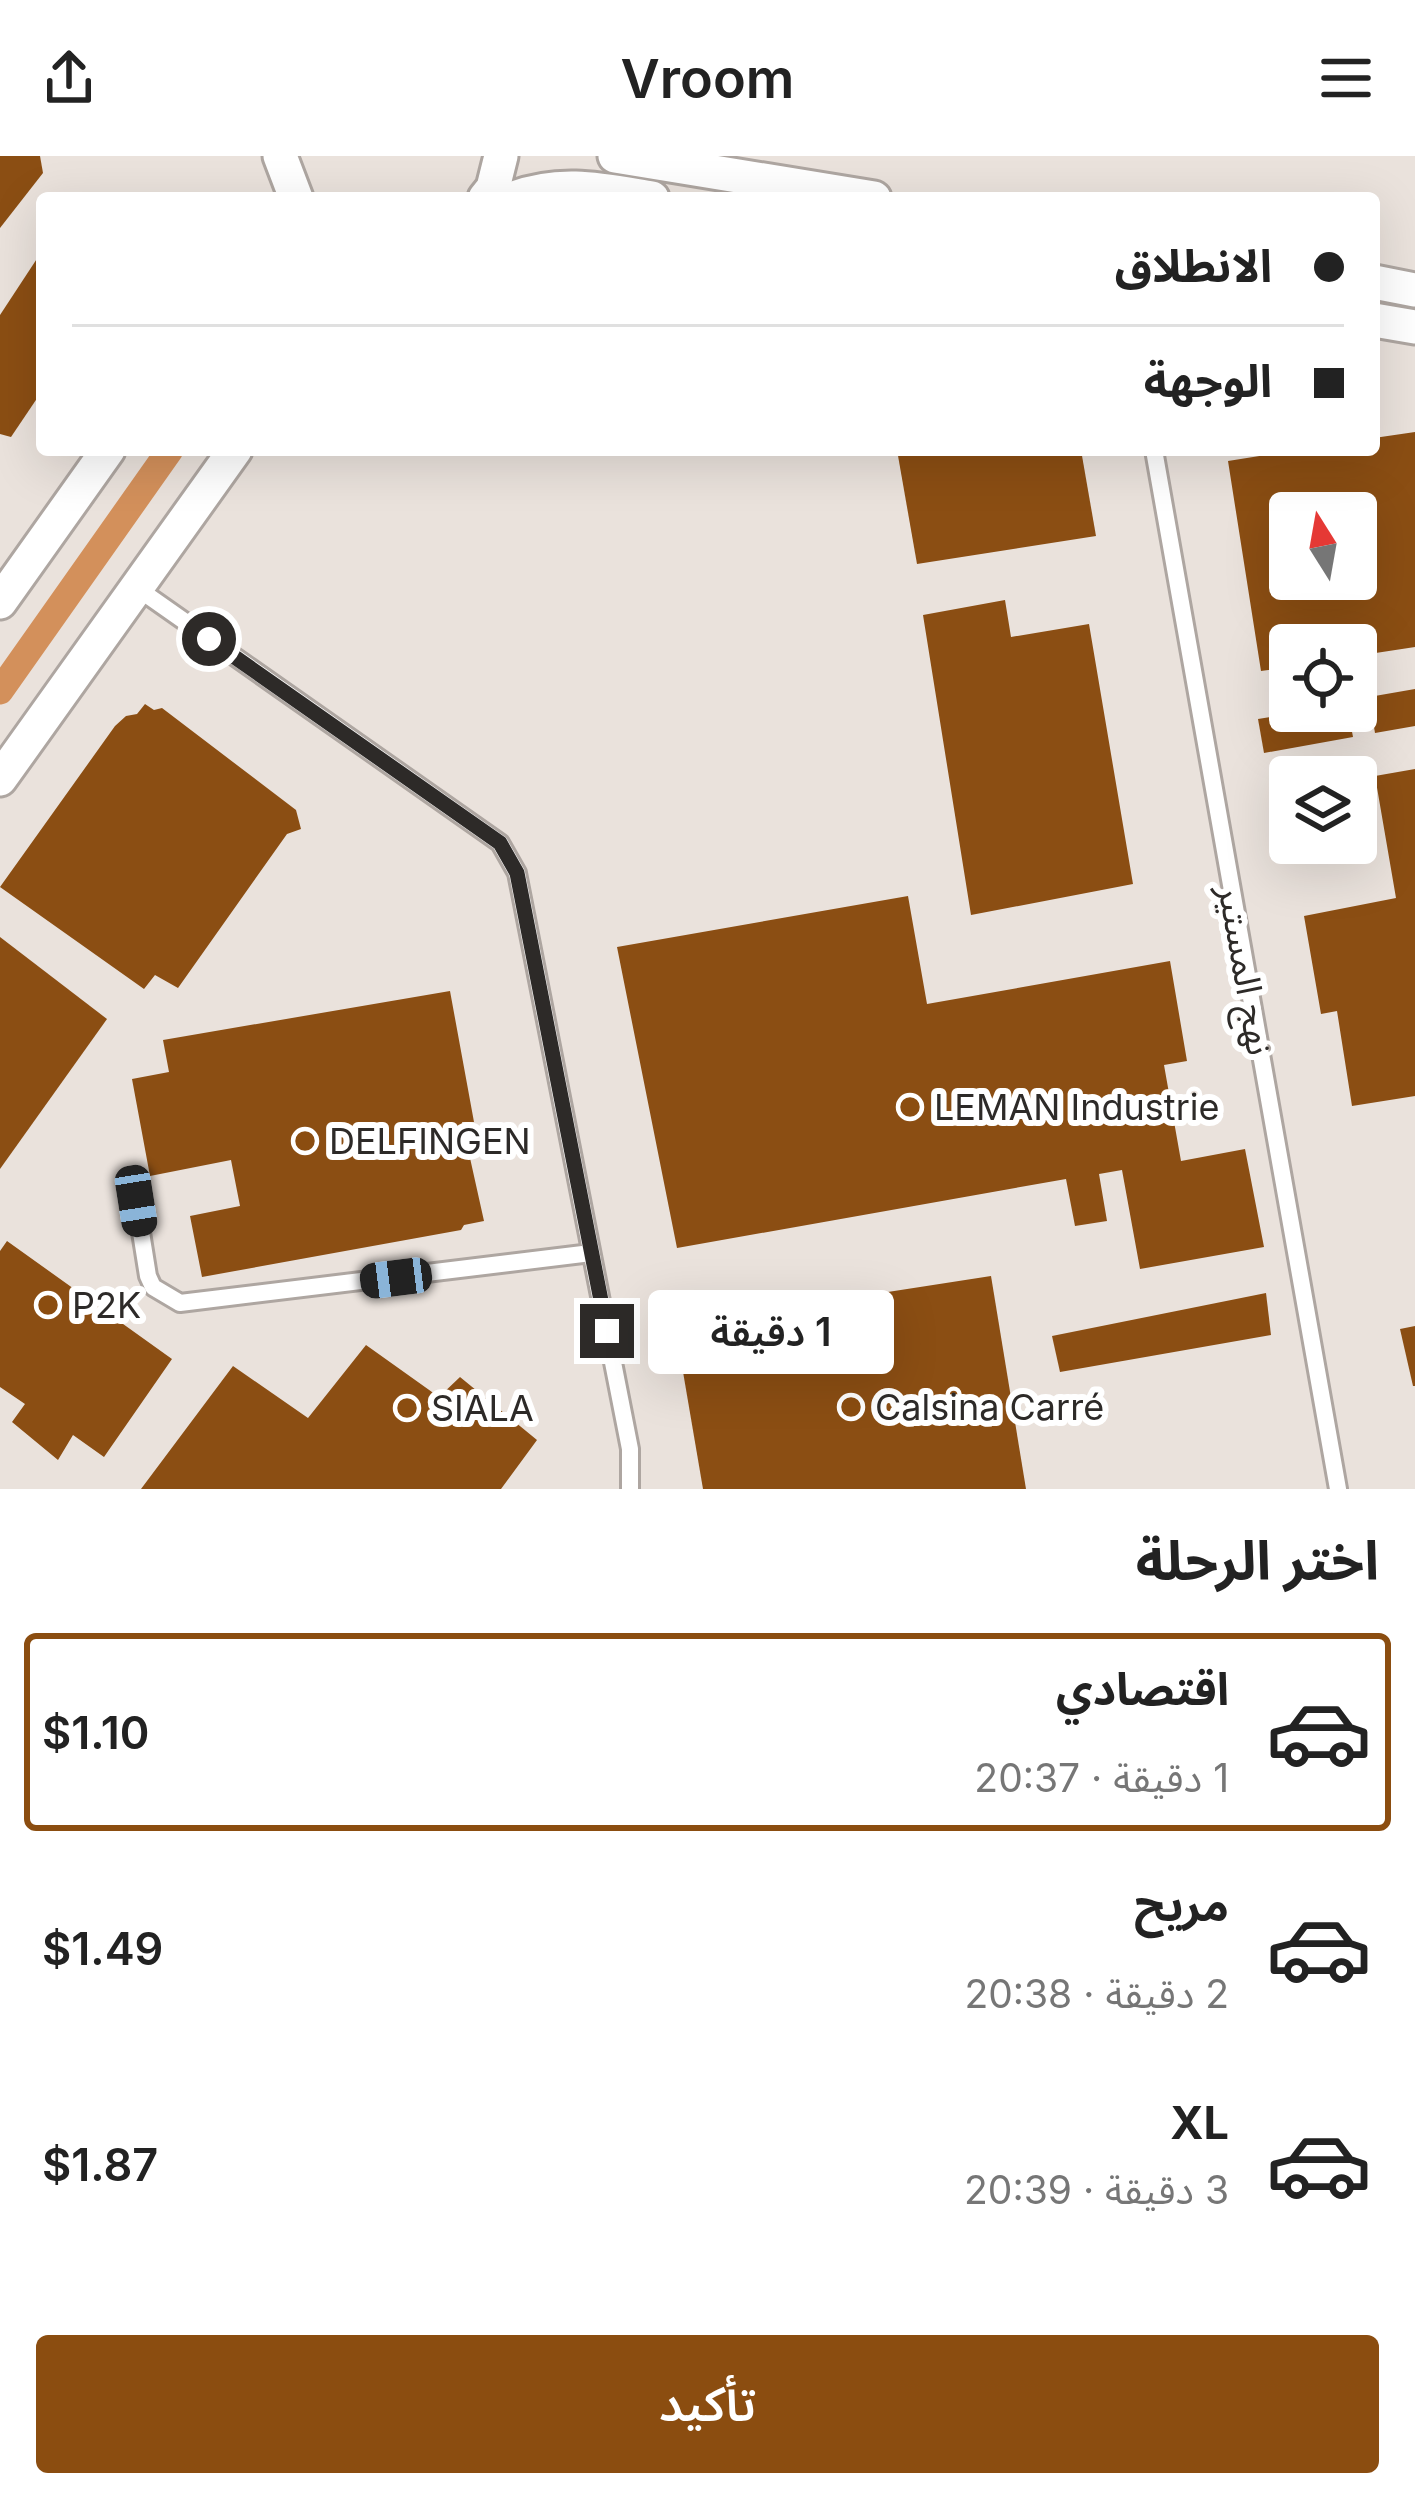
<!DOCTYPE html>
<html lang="ar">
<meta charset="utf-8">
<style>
:root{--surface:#fff;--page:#f2f2f2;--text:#222;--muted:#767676;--line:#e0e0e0;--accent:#8b4d10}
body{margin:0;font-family:Inter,"Noto Sans Arabic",sans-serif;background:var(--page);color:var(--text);direction:rtl;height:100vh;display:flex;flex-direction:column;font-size:45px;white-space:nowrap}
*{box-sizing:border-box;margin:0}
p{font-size:39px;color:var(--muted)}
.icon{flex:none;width:66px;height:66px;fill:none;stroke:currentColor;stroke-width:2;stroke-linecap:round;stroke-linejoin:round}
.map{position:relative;height:1333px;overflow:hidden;direction:ltr}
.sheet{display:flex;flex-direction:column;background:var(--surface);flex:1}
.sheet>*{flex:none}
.top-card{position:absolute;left:36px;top:36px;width:1344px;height:264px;border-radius:12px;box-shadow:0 12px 48px #0002;direction:rtl;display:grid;align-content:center;height:264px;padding:0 36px;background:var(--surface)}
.needle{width:78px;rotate:349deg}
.fabs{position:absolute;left:1269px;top:336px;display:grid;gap:24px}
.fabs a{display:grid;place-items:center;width:108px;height:108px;border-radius:12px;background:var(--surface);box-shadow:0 12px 48px #0002;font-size:60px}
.end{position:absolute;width:54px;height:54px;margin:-27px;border:15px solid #2d2a28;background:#fff;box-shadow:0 0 0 6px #fff}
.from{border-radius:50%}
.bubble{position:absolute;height:84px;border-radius:12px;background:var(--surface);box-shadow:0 12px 48px #0002;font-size:39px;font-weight:600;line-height:84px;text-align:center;direction:rtl}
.car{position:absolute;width:36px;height:72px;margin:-36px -18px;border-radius:15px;box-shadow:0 0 9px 3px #0007;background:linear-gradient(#222 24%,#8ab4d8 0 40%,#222 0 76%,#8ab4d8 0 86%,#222 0)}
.top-card b{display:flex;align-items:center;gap:42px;height:114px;font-size:45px}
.top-card b+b{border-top:3px solid var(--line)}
.top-card i{width:30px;height:30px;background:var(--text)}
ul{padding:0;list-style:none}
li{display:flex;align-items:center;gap:36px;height:198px;margin:0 24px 18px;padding:0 12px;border:6px solid transparent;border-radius:12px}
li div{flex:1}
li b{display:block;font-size:45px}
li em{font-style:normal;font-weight:600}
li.selected{border-color:var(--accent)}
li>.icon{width:108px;height:108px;stroke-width:1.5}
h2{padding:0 36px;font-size:54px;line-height:144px}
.cta{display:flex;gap:24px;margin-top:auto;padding:24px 36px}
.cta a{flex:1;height:138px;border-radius:12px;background:var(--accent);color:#fff;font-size:48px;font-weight:600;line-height:138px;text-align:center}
header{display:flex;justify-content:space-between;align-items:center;height:156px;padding:0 36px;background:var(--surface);font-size:54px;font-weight:600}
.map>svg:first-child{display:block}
</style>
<header><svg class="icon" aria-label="menu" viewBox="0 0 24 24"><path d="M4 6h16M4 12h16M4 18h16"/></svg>Vroom<svg class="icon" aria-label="share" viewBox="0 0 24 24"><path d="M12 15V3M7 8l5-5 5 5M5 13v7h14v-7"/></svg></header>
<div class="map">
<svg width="1415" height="1333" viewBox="0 0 1415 1333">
<rect width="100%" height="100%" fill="#eae2dc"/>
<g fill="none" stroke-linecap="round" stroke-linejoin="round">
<!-- canal -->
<path stroke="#d3905b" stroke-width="27" d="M0,535L170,294"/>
</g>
<!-- building -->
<g fill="#8b4e13" fill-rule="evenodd">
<path d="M0,0H40L43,17L0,72Z"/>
<path d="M42,95V235L11,281L0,278V159Z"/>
<path d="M1415,276V491L1356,500V489H1290V511L1261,515L1228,305L1298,294H1374V282ZM1290,357H1356V423H1290Z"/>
<path d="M897,294H1081L1096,380L917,408Z"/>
<path d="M1005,444L1011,481L1089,468L1133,728L971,759L923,459Z"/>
<path d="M1415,533V570L1375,577L1369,541Z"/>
<path d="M145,548L154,554L162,552L296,654L301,673L287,678L178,832L155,819L144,833L0,731L115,570L126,560L137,558Z"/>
<path d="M1306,555H1348L1353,581L1264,597L1258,563Z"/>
<path d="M1415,613V940L1352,950L1337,855L1321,858L1304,760L1396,742L1375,620Z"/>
<path d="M908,740L927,848L1170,805L1187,905L1164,909L1181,1005L1245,993L1264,1091L1140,1113L1122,1014L1099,1018L1107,1065L1075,1070L1066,1023L677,1092L617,791Z"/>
<path d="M0,781L107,863L0,1013Z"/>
<path d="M450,835L474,966H462L484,1065L464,1069L461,1074L202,1121L190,1060L240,1050L231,1004L150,1020L132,923L169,916L163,884Z"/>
<path d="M7,1085L172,1203L104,1301L73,1279L58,1304L12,1266L25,1248L0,1231V1095Z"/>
<path d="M991,1120L1026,1333H703L675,1169Z"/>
<path d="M1266,1137L1271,1179L1060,1216L1052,1180Z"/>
<path d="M1415,1170V1230H1413L1400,1173Z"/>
<path d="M366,1189L439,1241L460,1221L537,1284L501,1333H141L233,1210L308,1262Z"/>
</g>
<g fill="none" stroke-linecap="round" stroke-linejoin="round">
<defs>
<g id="service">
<path d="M1154,294L1338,1333"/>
<path d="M137,432L500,687L517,717L630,1293V1333"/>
<path d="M136,1045L148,1120L153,1131L180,1147L591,1097"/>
</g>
<g id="minor">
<path d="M280,0L296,42"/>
<path d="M615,0L874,42"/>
<path d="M485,42L493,32L501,0"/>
<path d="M514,42C562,24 603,34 652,42"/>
<path d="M1374,126L1415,134"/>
<path d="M1374,164L1415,171"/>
<path d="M0,446L108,294"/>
<path d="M0,623L235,294"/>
</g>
</defs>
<!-- service casing -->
<use href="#service" stroke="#aea6a1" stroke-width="22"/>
<!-- minor casing -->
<use href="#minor" stroke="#aea6a1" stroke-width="39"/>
<!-- service -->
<use href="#service" stroke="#fff" stroke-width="16"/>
<!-- minor -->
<use href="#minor" stroke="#fff" stroke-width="33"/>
</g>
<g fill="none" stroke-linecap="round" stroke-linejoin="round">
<!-- route -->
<path stroke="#2d2a28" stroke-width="15" d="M209,483L500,687L517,717L607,1175"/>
</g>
<!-- markers -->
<g fill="#8b4d10" stroke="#fff" stroke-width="4.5">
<circle cx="910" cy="951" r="12"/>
<circle cx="305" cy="985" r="12"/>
<circle cx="48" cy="1149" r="12"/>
<circle cx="851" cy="1251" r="12"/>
<circle cx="407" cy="1252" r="12"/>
</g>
<g text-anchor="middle" stroke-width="12" stroke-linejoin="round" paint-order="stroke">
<!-- street labels -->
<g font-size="36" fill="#2d2a28" stroke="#fff">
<text transform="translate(1246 814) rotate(80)" y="13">نهج المستير</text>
</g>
<!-- poi labels -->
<g font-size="36" fill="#2d2a28" stroke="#fff" text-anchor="start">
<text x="934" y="964">LEMAN Industrie</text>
<text x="329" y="998">DELFINGEN</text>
<text x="72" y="1162">P2K</text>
<text x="875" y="1264">Calsina Carré</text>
<text x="431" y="1265">SIALA</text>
</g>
</g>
</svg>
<div class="fabs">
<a><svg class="needle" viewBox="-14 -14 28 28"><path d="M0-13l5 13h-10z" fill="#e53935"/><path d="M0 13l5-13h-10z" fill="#767676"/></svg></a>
<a><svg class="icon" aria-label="locate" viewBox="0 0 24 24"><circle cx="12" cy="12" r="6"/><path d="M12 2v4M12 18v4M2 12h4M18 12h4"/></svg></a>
<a><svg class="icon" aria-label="layers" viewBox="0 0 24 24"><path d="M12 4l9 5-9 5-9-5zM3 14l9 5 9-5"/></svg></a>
</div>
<i class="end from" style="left:209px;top:483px"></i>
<i class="end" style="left:607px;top:1175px"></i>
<div class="bubble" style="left:648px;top:1134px;width:246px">1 دقيقة</div>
<i class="car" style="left:136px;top:1045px;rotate:171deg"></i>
<i class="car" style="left:396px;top:1122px;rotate:263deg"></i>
<div class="top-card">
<b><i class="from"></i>الانطلاق</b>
<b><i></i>الوجهة</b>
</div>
</div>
<section class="sheet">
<h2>اختر الرحلة</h2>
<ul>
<li class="selected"><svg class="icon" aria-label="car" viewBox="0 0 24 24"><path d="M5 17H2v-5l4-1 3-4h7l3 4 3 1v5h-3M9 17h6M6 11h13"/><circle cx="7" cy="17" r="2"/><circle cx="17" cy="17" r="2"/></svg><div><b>اقتصادي</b><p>1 دقيقة · 20:37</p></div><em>$1.10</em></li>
<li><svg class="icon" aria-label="car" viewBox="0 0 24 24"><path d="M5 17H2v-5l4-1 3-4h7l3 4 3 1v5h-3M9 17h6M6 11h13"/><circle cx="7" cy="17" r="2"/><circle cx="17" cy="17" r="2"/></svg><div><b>مريح</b><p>2 دقيقة · 20:38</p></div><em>$1.49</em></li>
<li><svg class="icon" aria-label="car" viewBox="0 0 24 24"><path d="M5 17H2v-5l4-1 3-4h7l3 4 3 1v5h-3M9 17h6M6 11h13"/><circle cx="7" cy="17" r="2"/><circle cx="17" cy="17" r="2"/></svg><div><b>XL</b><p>3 دقيقة · 20:39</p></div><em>$1.87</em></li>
</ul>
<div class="cta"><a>تأكيد</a></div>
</section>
